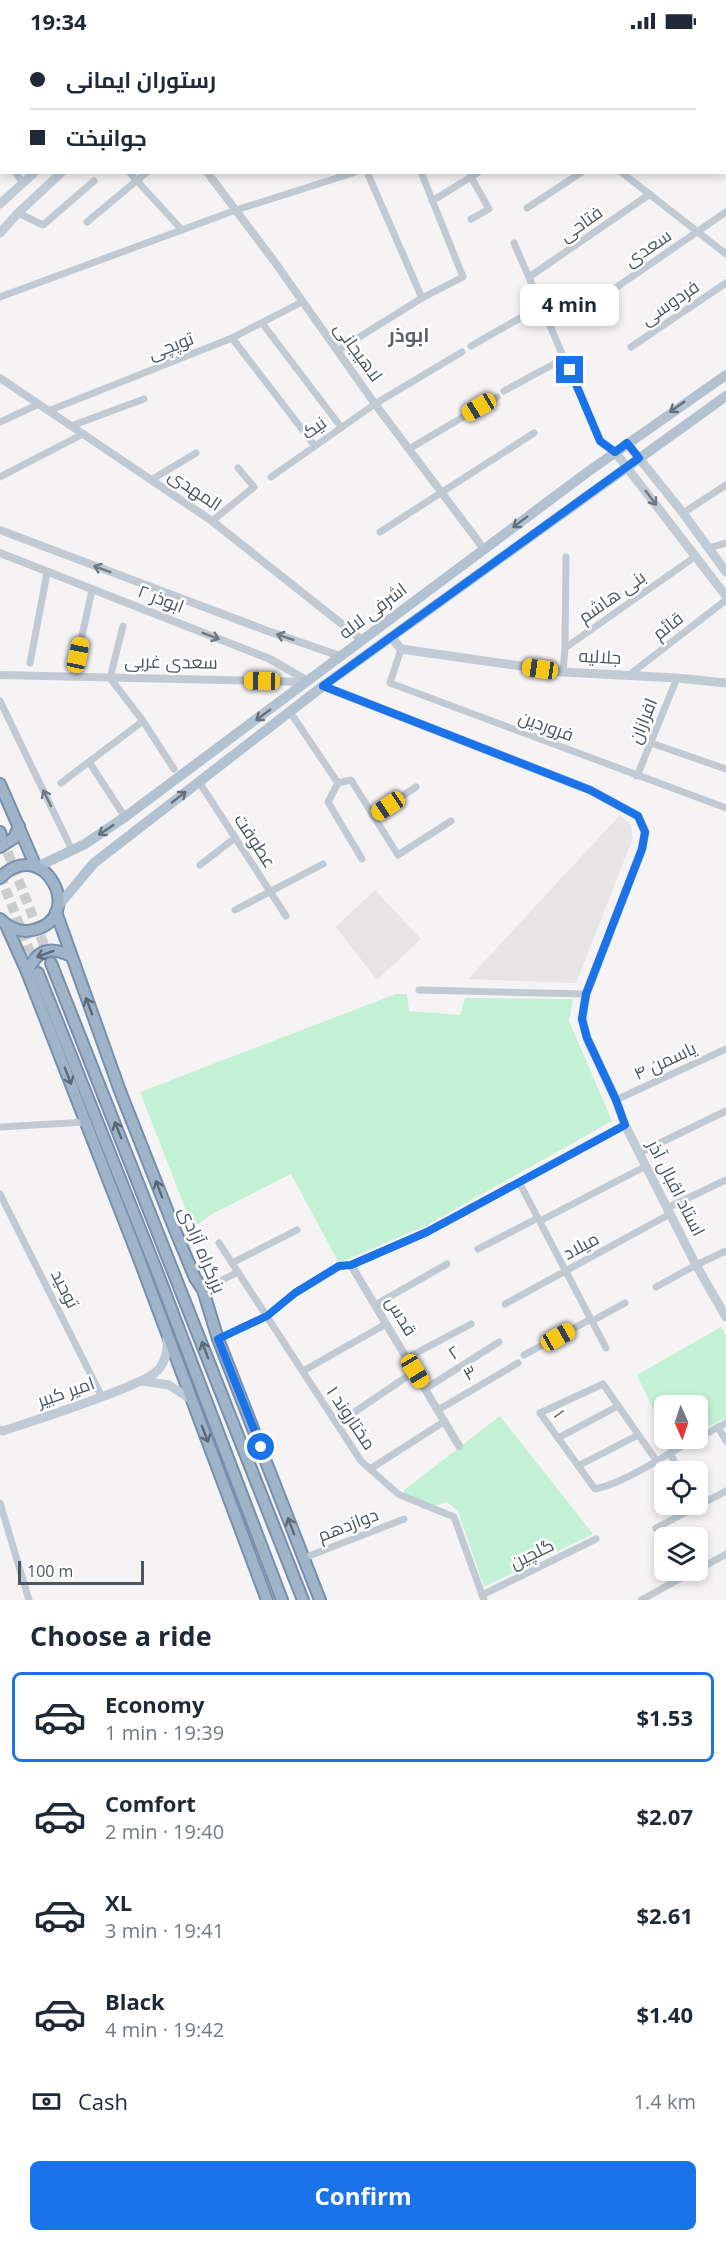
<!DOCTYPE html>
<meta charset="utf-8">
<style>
:root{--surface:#fff;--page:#f2f2f3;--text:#1f2937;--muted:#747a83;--line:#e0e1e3;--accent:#1a73e8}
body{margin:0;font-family:"Open Sans",Cairo,sans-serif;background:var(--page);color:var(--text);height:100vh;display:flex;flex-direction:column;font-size:22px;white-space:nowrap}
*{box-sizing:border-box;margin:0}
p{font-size:20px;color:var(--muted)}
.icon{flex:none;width:33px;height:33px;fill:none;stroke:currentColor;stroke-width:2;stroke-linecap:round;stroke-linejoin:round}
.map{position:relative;height:1558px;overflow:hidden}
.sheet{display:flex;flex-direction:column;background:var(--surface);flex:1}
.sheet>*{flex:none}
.guide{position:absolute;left:0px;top:0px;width:726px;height:132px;box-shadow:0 3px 9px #0003;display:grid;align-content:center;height:132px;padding:0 30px;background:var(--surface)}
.needle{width:39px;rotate:177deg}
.fabs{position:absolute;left:654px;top:1353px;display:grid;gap:12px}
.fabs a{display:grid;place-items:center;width:54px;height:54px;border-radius:9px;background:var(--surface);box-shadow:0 3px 9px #0003;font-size:30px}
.scale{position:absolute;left:18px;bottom:15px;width:126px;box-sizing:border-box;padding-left:6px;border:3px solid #4a5661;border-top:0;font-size:16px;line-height:21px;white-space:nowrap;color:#4a5661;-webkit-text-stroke:4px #fff;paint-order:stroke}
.end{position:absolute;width:27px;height:27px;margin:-14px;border:8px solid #1a73e8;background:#fff;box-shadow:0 0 0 3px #fff}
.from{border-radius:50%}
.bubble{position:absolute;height:42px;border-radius:9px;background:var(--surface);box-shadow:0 3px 9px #0003;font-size:20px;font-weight:700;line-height:42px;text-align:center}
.car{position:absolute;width:18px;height:36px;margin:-18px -9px;border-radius:8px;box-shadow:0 0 4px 2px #0007;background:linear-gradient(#f5c518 24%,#345 0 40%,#f5c518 0 76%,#345 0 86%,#f5c518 0)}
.guide b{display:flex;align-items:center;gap:21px;height:57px;font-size:22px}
.guide b+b{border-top:2px solid var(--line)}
.guide i{width:15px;height:15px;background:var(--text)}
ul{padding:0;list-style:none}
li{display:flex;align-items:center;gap:18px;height:90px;margin:0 12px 9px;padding:0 18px;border:3px solid transparent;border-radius:9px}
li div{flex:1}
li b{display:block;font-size:22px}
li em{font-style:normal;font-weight:700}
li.on{border-color:var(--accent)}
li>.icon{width:54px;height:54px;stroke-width:1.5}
h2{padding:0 30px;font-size:27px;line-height:72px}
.pay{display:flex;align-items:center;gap:15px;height:66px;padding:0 30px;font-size:22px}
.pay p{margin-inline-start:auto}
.primary-button{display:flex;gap:12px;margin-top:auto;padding:12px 30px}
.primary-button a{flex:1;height:69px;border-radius:9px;background:var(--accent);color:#fff;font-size:24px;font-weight:700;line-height:69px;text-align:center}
.status{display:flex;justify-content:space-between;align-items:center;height:42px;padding:0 30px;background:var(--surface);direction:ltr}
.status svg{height:16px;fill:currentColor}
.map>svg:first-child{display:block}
</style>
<div class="status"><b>19:34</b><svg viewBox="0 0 49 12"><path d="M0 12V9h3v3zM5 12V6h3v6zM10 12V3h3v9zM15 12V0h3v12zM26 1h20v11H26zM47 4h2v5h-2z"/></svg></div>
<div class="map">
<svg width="726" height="1558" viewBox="0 0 726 1558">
<rect width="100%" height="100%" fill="#f5f3f3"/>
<!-- education -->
<g fill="#e6e4e5">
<path d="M620,773L631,784L633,796L576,941L468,937Z"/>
<path d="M375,848L421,897L377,938L336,885Z"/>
</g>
<!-- green -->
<g fill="#c3f1d5">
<path d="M396,952H407L409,969L460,973L465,956L573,957L569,979L612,1079L427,1183L339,1221L291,1132L212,1172L193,1186L140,1050Z"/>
<path d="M721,1285L726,1293V1376L698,1390V1364H664V1390L637,1333Z"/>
<path d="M500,1374L593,1492L484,1545L458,1469L447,1460L423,1467L403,1449Z"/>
</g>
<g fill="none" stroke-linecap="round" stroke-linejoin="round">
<!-- trunk-tunnel -->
<g stroke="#caccce" stroke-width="10" stroke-dasharray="10 5" stroke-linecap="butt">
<path d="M2,796L51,921"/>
<path d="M0,833L38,931"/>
</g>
<defs>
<g id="trunk">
<path d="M0,742L36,825"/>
<path d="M0,790L1,793"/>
<path d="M0,805L14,796L19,784"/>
<path d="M0,836C43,791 88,876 33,888C21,891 9,886 0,877"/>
<path d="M56,870L120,1049L175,1188L195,1236L203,1248L218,1297L320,1558"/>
<path d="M6,883L27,930L138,1214L267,1558"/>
<path d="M51,921L303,1558"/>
<path d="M27,930C37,908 49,903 71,914"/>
<path d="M38,931L156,1227L282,1558"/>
</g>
</defs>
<!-- trunk casing -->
<use href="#trunk" stroke="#7690ad" stroke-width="14"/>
<!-- minor -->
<g stroke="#c1cad2" stroke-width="7">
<path d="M162,0L163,2"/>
<path d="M512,2L513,0"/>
<path d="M602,2L603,0"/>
<path d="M651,2L652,0"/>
<path d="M0,3L2,5"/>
<path d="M724,37H726"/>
<path d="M724,94H726"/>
<path d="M0,110L2,112"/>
<path d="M15,130L23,141"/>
<path d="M129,130L182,188"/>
<path d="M367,130L422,256"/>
<path d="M621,130L726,212"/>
<path d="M432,159L479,130"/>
<path d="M527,166L582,130"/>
<path d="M18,171L43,183L94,139"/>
<path d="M471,177L489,167L471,135"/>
<path d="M87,180L147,130"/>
<path d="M514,201L600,399L615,410"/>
<path d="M529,235L650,152"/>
<path d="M614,247L726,170"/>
<path d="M0,255L236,168L356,130"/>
<path d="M262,281L341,385"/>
<path d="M232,296L315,404"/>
<path d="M471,304L541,264"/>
<path d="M631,305L726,241"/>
<path d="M337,309L422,256L463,235L421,130"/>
<path d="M504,349L565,316"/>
<path d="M48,369L232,296L302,260"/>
<path d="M0,380L39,362"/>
<path d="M71,384L144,357"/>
<path d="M409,407L497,355"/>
<path d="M0,435L83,392"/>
<path d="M271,435L375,362L462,310"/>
<path d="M151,438L196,411"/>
<path d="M683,471L726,443"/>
<path d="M212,479L254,445L238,426"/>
<path d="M380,490L534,391"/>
<path d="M708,506L726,501"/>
<path d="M123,584L110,636L143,679L174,727"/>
<path d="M565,606L566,515"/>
<path d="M401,607L390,641L726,766"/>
<path d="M30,621L47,531"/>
<path d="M563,630L565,606L696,514"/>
<path d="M629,633L726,558"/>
<path d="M73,635L92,548"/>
<path d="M0,659L72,808"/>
<path d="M290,670L338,741"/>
<path d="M651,701L726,727"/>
<path d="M91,723L125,775"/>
<path d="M637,734L677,636"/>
<path d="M199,740L286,874"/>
<path d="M61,741L143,679"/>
<path d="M338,741L351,738L398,813L451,779"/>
<path d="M338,741L328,760L362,817"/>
<path d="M373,774L416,745"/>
<path d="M200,823L235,796"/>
<path d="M235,868L323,822"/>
<path d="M419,948L586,952"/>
<path d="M616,1058L726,1007"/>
<path d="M0,1085L86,1080"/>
<path d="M639,1111L726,1069"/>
<path d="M519,1140L606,1306"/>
<path d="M0,1152L102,1355"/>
<path d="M667,1166L726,1138"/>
<path d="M540,1179L646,1124"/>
<path d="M219,1201L361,1419L398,1452L454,1475L484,1558"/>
<path d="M478,1207L538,1176"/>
<path d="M232,1221L297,1188"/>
<path d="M656,1245L696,1223L726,1209"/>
<path d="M203,1248L238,1230"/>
<path d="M505,1262L670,1172"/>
<path d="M375,1263L447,1222"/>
<path d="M592,1279L625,1261"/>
<path d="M218,1297L267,1274L295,1251L339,1224L351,1223"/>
<path d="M524,1313L591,1277"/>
<path d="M407,1316L471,1282"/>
<path d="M303,1329L386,1282"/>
<path d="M425,1347L499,1300"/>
<path d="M438,1368L518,1321"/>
<path d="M337,1382L415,1329"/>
<path d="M718,1385L726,1399"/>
<path d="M558,1396L618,1364"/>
<path d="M698,1396L726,1381"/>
<path d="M670,1411L680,1430"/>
<path d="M656,1418L603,1342L540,1371L595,1447C627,1440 667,1412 696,1396"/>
<path d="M578,1424L638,1393"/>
<path d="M370,1427L445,1379"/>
<path d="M0,1461L29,1558"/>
<path d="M656,1486L726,1449"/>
<path d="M304,1516L404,1477"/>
<path d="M698,1528L726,1512"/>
<path d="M482,1553L596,1497"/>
<path d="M641,1558L696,1528"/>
</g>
<!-- tertiary -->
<g stroke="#c1cad2" stroke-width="8">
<path d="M207,130L274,219L375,362L484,507"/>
<path d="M0,336L212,479L362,598"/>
<path d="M0,488L265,588L340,614"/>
<path d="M0,511L270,617L308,639"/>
<path d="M0,633L306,640"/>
<path d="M459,1404L351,1223L427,1190L625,1083"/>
</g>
<!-- secondary -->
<g stroke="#c1cbd6" stroke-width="9">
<path d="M175,2L177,0"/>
<path d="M199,2L201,0"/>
<path d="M0,162L35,130"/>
<path d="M0,191L18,171L62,130"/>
<path d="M627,401L683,471L726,530"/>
<path d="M615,410L726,554"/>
<path d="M391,595L401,607L563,630L677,636L726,641"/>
<path d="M323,644L590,748L638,774L645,790L642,807L586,952L582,977L587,996L616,1058L625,1083L696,1223L726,1275"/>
<path d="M142,1339L169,1343L192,1358"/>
<path d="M0,1388L3,1389C45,1375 86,1362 127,1345C138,1340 151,1336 159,1327C166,1318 168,1307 167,1296"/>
</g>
<!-- primary -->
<g stroke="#b3c2d1" stroke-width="10">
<path d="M37,825L85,802L125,775L589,429L726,333"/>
<path d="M58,864L94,821L323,644L726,354"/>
</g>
<!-- trunk -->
<use href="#trunk" stroke="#9fb4c9" stroke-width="10"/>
</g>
<!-- one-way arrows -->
<defs><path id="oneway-shaft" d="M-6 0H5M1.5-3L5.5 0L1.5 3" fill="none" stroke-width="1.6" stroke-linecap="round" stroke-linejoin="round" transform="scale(1.5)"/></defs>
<g stroke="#64717d">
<use href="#oneway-shaft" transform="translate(677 365) rotate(145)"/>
<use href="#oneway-shaft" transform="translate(520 480) rotate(143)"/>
<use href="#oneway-shaft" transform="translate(263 673) rotate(143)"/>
<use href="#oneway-shaft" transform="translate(179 755) rotate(-38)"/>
<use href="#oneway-shaft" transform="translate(106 788) rotate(146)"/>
</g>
<use stroke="#6e7984" href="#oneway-shaft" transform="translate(651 456) rotate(53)"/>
<g stroke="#6e7983">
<use href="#oneway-shaft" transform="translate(102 527) rotate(-159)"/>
<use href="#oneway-shaft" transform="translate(211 594) rotate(21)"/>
<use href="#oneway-shaft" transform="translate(285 595) rotate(-161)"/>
<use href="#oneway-shaft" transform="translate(47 756) rotate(-116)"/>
</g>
<g stroke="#5b6976">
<use href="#oneway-shaft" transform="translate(45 912) rotate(160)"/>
<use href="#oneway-shaft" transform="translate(89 964) rotate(-110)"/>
<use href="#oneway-shaft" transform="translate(68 1034) rotate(69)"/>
<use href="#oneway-shaft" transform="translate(118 1088) rotate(-112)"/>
<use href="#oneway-shaft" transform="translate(159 1147) rotate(-111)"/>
<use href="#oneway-shaft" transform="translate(205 1308) rotate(-111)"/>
<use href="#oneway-shaft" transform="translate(205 1392) rotate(69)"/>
<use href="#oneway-shaft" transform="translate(291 1484) rotate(-111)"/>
</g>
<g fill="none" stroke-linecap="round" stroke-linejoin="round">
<!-- route -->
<path stroke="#1a73e8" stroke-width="8" d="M261,1405L218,1297L267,1274L295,1251L339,1224L351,1223L427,1190L625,1083L616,1058L587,996L582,977L586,952L642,807L645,790L638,774L590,748L323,644L639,416L627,401L615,410L600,399L570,328"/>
</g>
<g text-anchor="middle" stroke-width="5" stroke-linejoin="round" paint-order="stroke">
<!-- street labels -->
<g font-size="18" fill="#4a5661" stroke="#fff">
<text transform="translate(581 182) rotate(-35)" y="6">فتاحی</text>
<text transform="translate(648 206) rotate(-34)" y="6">سعدی</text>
<text transform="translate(670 261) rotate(-34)" y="6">فردوسی</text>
<text transform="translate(171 304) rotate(-21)" y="6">توپچی</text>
<text transform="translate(358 310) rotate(54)" y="6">لاهیجانی</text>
<text transform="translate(314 386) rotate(-35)" y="6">نیک</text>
<text transform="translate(195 448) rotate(34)" y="6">المهدی</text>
<text transform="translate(612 555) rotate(-35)" y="6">بنی هاشم</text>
<text transform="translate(161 557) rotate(21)" y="6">ابوذر ۲</text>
<text transform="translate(373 569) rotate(-37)" y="6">اشرفی لاله</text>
<text transform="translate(668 584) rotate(-38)" y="6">قائم</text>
<text transform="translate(600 615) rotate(3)" y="6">جلالیه</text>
<text transform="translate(171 620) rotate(1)" y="6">سعدی غربی</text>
<text transform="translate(643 679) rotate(-68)" y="6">افرازان</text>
<text transform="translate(546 684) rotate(20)" y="6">فروردین</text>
<text transform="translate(255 799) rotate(57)" y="6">عطوفت</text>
<text transform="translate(665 1019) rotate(-25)" y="6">یاسمن ۴</text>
<text transform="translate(676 1146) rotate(63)" y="6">استاد اقبال آذر</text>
<text transform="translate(581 1204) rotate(-28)" y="6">میلاد</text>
<text transform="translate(202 1208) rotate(67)" y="6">بزرگراه آزادی</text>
<text transform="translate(65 1247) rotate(63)" y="6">توحید</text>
<text transform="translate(401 1274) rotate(59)" y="6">قدس</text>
<text transform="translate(454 1311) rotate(-33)" y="6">۲</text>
<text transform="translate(470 1331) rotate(-30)" y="6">۳</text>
<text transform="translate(66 1350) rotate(-19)" y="6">امیر کبیر</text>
<text transform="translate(559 1372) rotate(54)" y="6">۱</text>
<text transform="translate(351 1376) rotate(56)" y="6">مختاروند ۱</text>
<text transform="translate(348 1483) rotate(-21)" y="6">دوازدهم</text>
<text transform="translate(532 1512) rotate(-26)" y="6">گلچین</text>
</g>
<!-- neighbourhood labels -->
<g font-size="20" font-weight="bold" fill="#5f6368" stroke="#fff">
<text x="409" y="300">ابوذر</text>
</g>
</g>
</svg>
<div class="fabs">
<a><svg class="needle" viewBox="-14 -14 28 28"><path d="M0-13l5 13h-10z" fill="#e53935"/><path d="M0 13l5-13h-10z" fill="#747a83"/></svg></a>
<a><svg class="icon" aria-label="locate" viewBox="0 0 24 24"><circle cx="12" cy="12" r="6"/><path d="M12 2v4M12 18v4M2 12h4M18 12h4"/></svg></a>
<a><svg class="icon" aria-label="layers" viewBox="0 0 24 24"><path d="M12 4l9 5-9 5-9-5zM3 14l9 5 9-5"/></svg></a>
</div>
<div class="scale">100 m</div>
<i class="end from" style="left:261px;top:1405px"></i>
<i class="end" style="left:570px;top:328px"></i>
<div class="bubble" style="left:520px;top:242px;width:99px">4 min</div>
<i class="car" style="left:479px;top:365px;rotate:239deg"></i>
<i class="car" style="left:78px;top:613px;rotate:12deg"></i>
<i class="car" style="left:540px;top:627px;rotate:278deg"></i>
<i class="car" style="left:262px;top:639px;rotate:271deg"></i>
<i class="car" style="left:388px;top:764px;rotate:236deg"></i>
<i class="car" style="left:558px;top:1295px;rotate:61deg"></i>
<i class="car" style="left:415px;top:1329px;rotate:149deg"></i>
<div class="guide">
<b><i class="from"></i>رستوران ایمانی</b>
<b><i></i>جوانبخت</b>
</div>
</div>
<section class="sheet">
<h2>Choose a ride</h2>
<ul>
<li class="on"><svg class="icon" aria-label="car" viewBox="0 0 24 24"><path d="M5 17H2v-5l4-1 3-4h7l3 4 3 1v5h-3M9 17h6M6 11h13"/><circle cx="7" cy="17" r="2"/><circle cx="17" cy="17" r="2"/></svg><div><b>Economy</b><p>1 min · 19:39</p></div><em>$1.53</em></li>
<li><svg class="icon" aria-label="car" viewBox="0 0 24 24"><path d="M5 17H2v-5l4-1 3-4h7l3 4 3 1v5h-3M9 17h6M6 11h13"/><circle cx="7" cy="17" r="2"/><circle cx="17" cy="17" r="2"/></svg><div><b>Comfort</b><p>2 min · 19:40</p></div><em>$2.07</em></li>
<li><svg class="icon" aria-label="car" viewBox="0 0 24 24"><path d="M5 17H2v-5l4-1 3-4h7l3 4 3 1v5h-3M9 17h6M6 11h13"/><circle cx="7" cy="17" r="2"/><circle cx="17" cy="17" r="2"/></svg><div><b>XL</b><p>3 min · 19:41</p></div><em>$2.61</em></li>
<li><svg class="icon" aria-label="car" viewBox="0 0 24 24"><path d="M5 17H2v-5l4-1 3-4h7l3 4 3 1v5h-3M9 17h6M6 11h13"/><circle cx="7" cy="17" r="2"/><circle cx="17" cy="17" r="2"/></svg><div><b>Black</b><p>4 min · 19:42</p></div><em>$1.40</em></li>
</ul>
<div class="pay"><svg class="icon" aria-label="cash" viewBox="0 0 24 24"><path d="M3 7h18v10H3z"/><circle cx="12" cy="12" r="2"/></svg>Cash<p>1.4 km</p></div>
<div class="primary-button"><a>Confirm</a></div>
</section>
